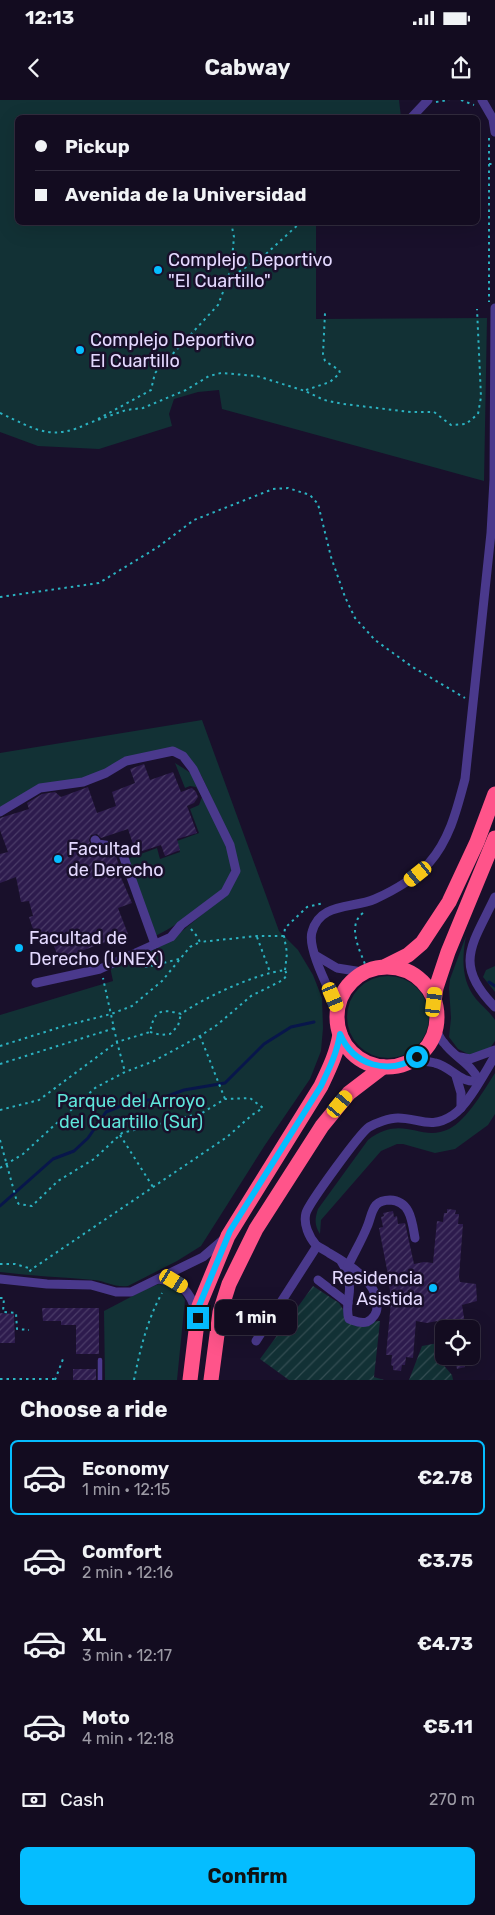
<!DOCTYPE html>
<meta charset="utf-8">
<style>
:root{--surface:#130c20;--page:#1c1529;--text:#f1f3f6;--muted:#9d9ba5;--line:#322c3e;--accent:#05bdff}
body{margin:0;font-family:Rubik,sans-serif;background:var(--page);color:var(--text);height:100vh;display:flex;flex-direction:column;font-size:19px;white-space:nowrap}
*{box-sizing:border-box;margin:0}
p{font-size:16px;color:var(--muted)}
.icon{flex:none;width:28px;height:28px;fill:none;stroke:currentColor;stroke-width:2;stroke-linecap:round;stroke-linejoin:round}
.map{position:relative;height:1280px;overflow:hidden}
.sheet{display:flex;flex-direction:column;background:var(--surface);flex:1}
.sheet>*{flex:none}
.hud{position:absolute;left:15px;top:15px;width:465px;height:110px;border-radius:8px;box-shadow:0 5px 20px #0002,0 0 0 1px var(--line);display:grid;align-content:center;height:110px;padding:0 20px;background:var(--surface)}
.buttons{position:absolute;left:435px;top:1220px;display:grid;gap:10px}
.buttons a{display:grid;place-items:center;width:45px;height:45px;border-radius:8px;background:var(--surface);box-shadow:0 5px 20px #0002,0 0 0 1px var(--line);font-size:25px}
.end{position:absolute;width:22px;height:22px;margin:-11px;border:6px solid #05bdff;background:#111;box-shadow:0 0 0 2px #111}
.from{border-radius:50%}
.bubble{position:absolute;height:35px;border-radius:8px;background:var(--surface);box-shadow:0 5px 20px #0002,0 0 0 1px var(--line);font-size:16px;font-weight:700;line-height:35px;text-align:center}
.car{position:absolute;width:15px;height:30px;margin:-15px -8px;border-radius:6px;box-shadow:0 0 4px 1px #0007;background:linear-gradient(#f5c518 24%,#345 0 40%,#f5c518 0 76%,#345 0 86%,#f5c518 0)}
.hud b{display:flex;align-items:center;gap:18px;height:48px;font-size:19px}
.hud b+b{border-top:1px solid var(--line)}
.hud i{width:12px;height:12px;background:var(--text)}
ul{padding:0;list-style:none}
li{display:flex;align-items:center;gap:15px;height:75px;margin:0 10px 8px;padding:0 10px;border:2px solid transparent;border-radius:8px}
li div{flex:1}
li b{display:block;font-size:19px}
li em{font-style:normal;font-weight:700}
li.on{border-color:var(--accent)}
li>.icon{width:45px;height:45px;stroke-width:1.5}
h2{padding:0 20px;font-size:22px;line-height:60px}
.pay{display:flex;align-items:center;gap:12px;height:55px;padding:0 20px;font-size:19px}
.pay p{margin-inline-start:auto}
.cta{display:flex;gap:10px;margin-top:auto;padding:10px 20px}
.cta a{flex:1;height:58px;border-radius:8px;background:var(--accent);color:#111;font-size:20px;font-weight:700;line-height:58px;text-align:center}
.status{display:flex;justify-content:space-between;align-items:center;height:35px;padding:0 25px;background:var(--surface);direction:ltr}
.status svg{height:14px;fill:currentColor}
header{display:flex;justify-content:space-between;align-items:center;height:65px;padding:0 20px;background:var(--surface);font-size:22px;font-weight:700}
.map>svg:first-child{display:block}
</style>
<div class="status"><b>12:13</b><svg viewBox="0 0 49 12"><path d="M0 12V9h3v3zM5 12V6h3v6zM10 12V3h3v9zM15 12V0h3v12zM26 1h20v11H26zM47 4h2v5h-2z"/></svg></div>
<header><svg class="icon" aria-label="back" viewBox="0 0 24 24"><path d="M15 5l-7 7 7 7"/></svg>Cabway<svg class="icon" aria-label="share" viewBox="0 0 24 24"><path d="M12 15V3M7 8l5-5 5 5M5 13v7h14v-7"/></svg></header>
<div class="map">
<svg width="495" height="1280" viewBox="0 0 495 1280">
<defs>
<pattern id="garden-furrows" width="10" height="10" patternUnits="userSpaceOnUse" patternTransform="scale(1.25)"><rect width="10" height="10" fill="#123135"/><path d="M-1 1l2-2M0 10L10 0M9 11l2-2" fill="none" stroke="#344e53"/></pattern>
<pattern id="building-hatch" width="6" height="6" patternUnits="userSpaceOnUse" patternTransform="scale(1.25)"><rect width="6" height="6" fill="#2d1b4d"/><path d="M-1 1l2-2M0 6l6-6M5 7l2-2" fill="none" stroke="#4b3c68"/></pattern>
</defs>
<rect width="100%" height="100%" fill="#19102b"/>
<!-- green -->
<g fill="#123135">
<path d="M0,0H399L401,17L18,18V122L316,123V219L487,218L484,381L222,309L219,290L198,292L174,299L169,314L172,326L99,349L38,346L0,332Z"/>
<path d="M202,620L279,831L298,850L313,875L322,898L323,928L321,951L310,979L265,1045L201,1146L177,1161L128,1186C115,1188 106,1181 94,1180C62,1177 31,1176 0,1172V915L113,881L110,867L170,841L227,794L239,769L234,745L201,675L188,661L166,651L107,673L61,683L0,707V653Z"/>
<path d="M175,663C181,667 189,671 194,676C199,682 202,693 206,701C214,719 236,756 230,777C224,795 173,828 155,836L127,759L157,748L160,759L180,752L177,741L199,733L190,709L199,705L202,697L196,687L190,686L185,688Z"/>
<path d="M466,836C462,857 461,881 476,899C482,906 490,912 495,920V941L490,948L470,955L458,949L449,937L451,918L449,888L450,879Z"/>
<path d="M495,866V892L483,877L486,870Z"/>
<circle cx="388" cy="917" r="41"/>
<path d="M495,973V1014L488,1025L455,1049L435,1053L403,1044H397L381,1051L321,1120L320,1134C314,1125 315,1118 318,1109L368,1040C403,1013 420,1043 449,1029C467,1020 484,990 495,973Z"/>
<path d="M159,1184C172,1185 179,1188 185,1200L177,1280H105L104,1211L146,1189Z"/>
</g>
<!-- garden -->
<g fill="url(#garden-furrows)">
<path d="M313,1186L339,1203L349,1219L367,1222L380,1221L374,1277L384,1280H289L260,1259Z"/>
<path d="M438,1243L440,1261L452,1275L453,1280H409L422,1246Z"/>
</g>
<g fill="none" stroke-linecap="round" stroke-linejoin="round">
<!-- stream -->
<g stroke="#08164b" stroke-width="3">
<path d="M489,882L495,886"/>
<path d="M0,1106L53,1059L74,1051L88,1038L106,1012L135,1000H157L184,990L225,983L264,944L291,927L314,922"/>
</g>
</g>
<!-- building -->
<g fill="url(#building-hatch)">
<path d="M144,664L150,680L173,672L181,692L192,688L196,692L198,697L194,703L187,706L197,733L177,739L180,750L165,756L161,745L136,753L128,729L101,738L97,734L91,735L89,740L90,743L94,748L100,751L101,755L109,752L116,756L121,772L119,773L132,803L118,808L128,834L59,859L48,831L36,838L29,817L33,816L29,801L21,802L16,777L0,783V754L8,752L0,730V718L29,709L27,703L42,694L55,692L61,697L88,687L97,713L116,706L112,692L135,683L130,669Z"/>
<path d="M447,1109L456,1110L455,1114H459L458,1124H463L459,1177L460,1182L476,1184L477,1201L462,1205L465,1224L459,1226L460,1229H447L446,1224L438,1225L437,1221L427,1223L416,1221L413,1258L406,1257L405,1265H402L401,1271L393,1270V1266L391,1265L392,1255H386L391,1202H389L390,1191L388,1180H389L379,1128L383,1127L381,1117L384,1116L383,1113L393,1111L394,1117L397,1116L398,1124L405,1123L414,1164L424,1162L433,1163L437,1121L443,1122L444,1113H447Z"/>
<path d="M42,1208H99V1254H76V1225H61V1221H43Z"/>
<path d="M0,1213L14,1214L15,1243H0Z"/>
<path d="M454,1256H480V1259L464,1263L465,1267L457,1269Z"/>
<rect x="73" y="1269" width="23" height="11"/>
</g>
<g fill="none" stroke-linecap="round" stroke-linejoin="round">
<!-- path -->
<g stroke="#2bb2c1" stroke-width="2" stroke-dasharray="2.5 4" stroke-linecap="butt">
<path d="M461,0L474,5"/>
<path d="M436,2L449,0"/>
<path d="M489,38V64H495"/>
<path d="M489,64V202"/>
<path d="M228,179L266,154L301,122"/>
<path d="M306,290L330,282L340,273L339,270L325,261L323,254L325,213"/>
<path d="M0,313C37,330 52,342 91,322"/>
<path d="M98,319L151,290L155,273L218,205L228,179L232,159L234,137L231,122"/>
<path d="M92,322L126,310L143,308L186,290L209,276L221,273L257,276L305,291L324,300L343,304L411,312H434L451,325L466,324L478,314L481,297L477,209"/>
<path d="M0,497L99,483L158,447L194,420L273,389L288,388L310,395L318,404L331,457L345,497L355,518L375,540L411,566L465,598"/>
<path d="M363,813C347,825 359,849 365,864"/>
<path d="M191,829L196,835L200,842L257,836H284"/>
<path d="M257,837L270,872"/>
<path d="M132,865L147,867L179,859"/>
<path d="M285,870L287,853L284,836L285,828L307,807L324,803"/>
<path d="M150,932L161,935L170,934L178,926L181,914"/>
<path d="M200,936L225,999"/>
<path d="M0,946L64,926L111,914L132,906L162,881L190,847L200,842"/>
<path d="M0,964L115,928"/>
<path d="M0,1010L39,1000L117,942L103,878"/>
<path d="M120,1035L153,1087"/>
<path d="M0,1040L17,1102L19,1104L32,1106L58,1081L94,1059L122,1033L202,1013L225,999L250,998L263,1008L252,1015L227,1037L32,1169L28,1173"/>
<path d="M0,1068L23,1054L95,988L125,972L154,961L200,936L217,925L251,896L283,880L287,875L285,870C255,874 205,897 181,914C160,908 154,911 150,932L117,942L125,972"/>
<path d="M0,1164H15L32,1169"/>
<path d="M0,1198H4L3,1212L16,1213L17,1229L29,1230"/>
<path d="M0,1279H55"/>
<path d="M55,1280L63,1259"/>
<path d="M134,1280C140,1250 147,1220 162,1193"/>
</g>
<!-- lane -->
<path stroke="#4a398c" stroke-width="4.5" d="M100,1260V1280"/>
<!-- street -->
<g stroke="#4a398c" stroke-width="9">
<path d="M482,0L493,19L495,32"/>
<path d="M411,18L428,0"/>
<path d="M0,712L40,688L83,682L106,673L126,661L173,651L183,656L193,669L230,745L236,771L225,792L181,825L171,837L100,869L36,883"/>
<path d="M95,740L98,744L111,746L117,748L123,755L155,844"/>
<path d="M495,797C473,844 452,864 495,907"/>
<path d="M315,855L337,868L362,872"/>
<path d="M337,908C330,891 307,849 312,832C320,802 352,809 375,799C395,790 414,779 429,763C450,739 457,709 465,679L491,433L494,380L495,208"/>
<path d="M435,929C438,933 440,939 444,943C454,957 472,964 479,981"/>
<path d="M460,957L470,959L495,950"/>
<path d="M411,960C419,961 428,961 435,963C452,967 460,984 479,981"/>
<path d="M456,976L461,993V1008"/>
<path d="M341,1161C348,1172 351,1182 349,1195C348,1204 346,1211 349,1219C355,1221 360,1224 367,1222C373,1219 377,1213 377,1207C379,1182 348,1164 329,1153C325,1150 320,1148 316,1145C309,1137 303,1124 306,1113C309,1103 360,1033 369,1027C376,1023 389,1018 398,1018C419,1018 431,1030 453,1015C468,1005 485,972 495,956"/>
<path d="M348,1166C354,1153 362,1140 367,1127C370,1121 371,1111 376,1105C379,1102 385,1100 390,1100C411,1101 412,1122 415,1138"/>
<path d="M0,1179L47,1184L91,1185L116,1192H131L203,1157L224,1139"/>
<path d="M159,1179C181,1183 190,1190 196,1212"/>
<path d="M318,1180L348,1203"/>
<path d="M256,1241L317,1146"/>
</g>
<!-- highway -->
<g stroke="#ff548a" stroke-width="15">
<path d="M386,866L408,855L422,843L449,802L477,742L495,694"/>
<circle cx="387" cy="917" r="50"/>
<path d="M434,902L436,888L448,852L495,738"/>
<path d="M190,1280L199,1206L228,1136L321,986C329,969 337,953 340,934"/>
<path d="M211,1280L220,1212L229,1184L256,1129L322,1026L349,993L383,967"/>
</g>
</g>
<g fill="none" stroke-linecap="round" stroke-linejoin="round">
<!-- route -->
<path stroke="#05bdff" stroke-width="6" d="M198,1218L199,1206L230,1131L321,986C329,969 337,953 340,934C353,965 388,976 417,957"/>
</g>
<!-- markers -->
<g fill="#05bdff" stroke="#19102b" stroke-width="2">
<circle cx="158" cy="170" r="5"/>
<circle cx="80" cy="250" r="5"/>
<circle cx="58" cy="759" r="5"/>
<circle cx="19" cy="848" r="5"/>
<circle cx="433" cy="1188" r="5"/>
</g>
<g text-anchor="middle" stroke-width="5" stroke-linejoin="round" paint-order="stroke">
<!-- poi labels -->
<g font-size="18" fill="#e4d9ff" stroke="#19102b" text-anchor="start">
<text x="168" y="166">Complejo Deportivo<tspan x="168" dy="21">"El Cuartillo"</tspan></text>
<text x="90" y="246">Complejo Deportivo<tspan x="90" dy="21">El Cuartillo</tspan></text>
<text x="68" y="755">Facultad<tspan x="68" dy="21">de Derecho</tspan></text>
<text x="29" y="844">Facultad de<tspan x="29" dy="21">Derecho (UNEX)</tspan></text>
<text x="423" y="1184" text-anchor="end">Residencia<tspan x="423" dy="21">Asistida</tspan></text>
</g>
<!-- park labels -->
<g font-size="18" fill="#5fe5da" stroke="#19102b">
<text x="131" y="1007">Parque del Arroyo<tspan x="131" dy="21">del Cuartillo (Sur)</tspan></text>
</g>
</g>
</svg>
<div class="buttons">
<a><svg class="icon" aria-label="locate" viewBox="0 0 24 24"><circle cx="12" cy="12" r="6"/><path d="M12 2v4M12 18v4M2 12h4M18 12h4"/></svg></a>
</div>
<i class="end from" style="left:417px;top:957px"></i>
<i class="end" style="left:198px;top:1218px"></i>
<div class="bubble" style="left:215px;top:1200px;width:82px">1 min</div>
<i class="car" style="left:418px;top:774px;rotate:231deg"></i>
<i class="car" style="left:333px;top:897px;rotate:157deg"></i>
<i class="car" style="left:434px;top:902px;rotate:7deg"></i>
<i class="car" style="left:340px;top:1004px;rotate:40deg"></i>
<i class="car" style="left:174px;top:1181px;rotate:121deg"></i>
<div class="hud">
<b><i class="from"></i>Pickup</b>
<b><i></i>Avenida de la Universidad</b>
</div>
</div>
<section class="sheet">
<h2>Choose a ride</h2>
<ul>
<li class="on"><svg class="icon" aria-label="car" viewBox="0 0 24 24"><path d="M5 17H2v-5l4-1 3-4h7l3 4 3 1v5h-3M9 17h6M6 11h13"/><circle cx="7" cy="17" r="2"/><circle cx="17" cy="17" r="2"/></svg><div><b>Economy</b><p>1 min · 12:15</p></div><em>€2.78</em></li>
<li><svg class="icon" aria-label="car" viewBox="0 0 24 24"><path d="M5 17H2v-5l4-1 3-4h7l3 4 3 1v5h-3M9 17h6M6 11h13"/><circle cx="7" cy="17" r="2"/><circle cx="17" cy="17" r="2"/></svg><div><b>Comfort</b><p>2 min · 12:16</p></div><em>€3.75</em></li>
<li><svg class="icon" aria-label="car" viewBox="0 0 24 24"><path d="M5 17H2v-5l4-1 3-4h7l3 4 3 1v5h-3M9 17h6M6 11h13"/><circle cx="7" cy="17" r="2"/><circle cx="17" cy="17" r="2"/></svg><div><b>XL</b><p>3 min · 12:17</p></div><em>€4.73</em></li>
<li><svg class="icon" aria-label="car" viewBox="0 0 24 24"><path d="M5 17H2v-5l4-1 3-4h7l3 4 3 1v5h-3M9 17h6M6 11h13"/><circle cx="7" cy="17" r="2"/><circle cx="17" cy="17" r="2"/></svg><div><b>Moto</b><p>4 min · 12:18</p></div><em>€5.11</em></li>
</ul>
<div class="pay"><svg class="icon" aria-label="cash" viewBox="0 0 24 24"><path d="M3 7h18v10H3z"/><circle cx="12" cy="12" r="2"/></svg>Cash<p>270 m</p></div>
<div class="cta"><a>Confirm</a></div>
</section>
